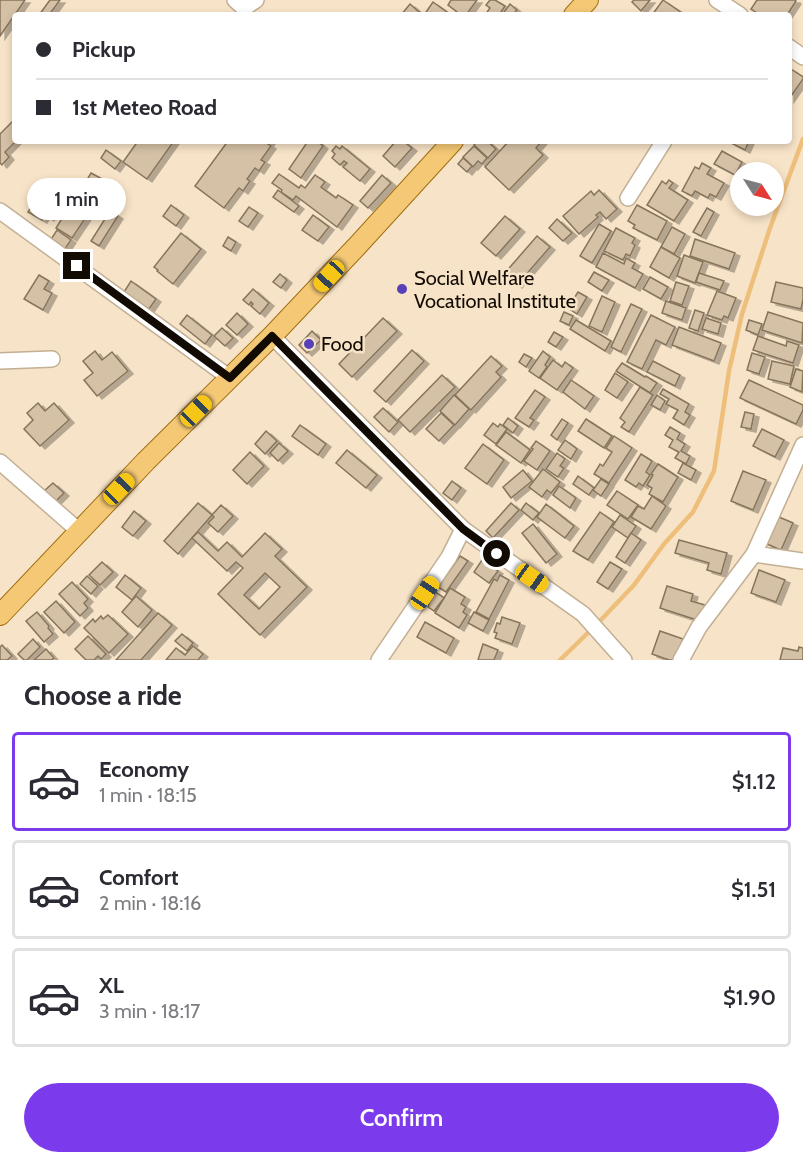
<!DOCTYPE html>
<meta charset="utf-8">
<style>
:root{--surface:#fff;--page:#f7f7f7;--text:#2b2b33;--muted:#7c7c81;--line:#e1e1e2;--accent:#7c3aed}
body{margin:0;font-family:Cabin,sans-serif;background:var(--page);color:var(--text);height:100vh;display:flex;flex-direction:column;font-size:22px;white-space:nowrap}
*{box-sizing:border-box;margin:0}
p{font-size:20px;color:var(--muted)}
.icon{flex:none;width:33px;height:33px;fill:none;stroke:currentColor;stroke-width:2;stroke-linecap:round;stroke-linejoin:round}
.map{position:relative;height:660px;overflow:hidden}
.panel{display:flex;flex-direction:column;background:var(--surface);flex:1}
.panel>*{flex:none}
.banner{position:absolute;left:12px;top:12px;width:780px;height:132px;border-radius:6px;box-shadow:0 3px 9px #0003;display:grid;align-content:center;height:132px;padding:0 24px;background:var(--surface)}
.needle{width:39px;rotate:126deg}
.tools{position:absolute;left:730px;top:162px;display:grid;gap:12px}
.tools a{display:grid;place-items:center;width:54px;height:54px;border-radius:50%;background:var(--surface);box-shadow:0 3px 9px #0003;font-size:30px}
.end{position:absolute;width:27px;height:27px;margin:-14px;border:8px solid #120b03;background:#fff;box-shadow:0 0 0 3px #fff}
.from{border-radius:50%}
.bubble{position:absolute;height:42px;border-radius:21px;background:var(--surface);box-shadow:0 3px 9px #0003;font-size:20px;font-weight:600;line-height:42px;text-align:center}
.car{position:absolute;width:18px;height:36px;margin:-18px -9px;border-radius:8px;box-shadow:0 0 4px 2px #0007;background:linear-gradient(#f5c518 24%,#345 0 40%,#f5c518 0 76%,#345 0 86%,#f5c518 0)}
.banner b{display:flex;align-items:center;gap:21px;height:57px;font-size:22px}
.banner b+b{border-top:2px solid var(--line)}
.banner i{width:15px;height:15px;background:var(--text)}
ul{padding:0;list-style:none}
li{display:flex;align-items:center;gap:18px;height:99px;margin:0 12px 9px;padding:0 12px;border:3px solid var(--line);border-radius:6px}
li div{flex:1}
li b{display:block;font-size:22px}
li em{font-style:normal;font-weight:600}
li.active{border-color:var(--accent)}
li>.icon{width:54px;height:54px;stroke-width:1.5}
h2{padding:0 24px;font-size:27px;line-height:72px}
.cta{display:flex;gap:12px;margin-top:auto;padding:12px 24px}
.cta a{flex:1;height:69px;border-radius:36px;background:var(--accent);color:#fff;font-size:24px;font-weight:600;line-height:69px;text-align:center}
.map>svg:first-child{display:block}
</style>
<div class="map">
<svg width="803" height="660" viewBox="0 0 803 660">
<defs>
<filter id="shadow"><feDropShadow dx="5" dy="3" stdDeviation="0" flood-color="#0004"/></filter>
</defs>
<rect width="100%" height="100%" fill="#f7e3c7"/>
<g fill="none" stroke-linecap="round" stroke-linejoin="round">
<!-- stream -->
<path stroke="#eebf7a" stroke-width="4.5" d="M560,660L598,623L634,585L664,544L693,512L714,471L729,371L742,314L770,228L803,139"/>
</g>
<!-- building -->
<g fill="#d5c1a6" stroke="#86745b" stroke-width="1.5" fill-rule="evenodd" filter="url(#shadow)">
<path d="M0,0H25L0,36Z"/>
<path d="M50,0H60L49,15H39Z"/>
<path d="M451,0H477L466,15H461L448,5Z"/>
<path d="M490,0H495L505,6L499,15H485L490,8L486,5Z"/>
<path d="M634,0H650L641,11L632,2Z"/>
<path d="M663,0L682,13L681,15H652Z"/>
<path d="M757,0H795L796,1L787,15H760L751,9Z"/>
<path d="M433,2L451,15H424Z"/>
<path d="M410,4L419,12L417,15H401Z"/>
<path d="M510,4L517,10L515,12L519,15H502Z"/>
<path d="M791,69L803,77V79L789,99V71Z"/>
<path d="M15,119L16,141L5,152L9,157L2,165L0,163V134Z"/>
<path d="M138,141H174L147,179L123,162Z"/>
<path d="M228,141H270L268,144L271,146L261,160L265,162L259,171L255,168L247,179L250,181L243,191L239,188L224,208L195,186Z"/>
<path d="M308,141H317L323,146L301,178L289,169Z"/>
<path d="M396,141H403L412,148L395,167L383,156Z"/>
<path d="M477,141H487L496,149L488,158L474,145Z"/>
<path d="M509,141H542L536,148L543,155L509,190L485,167Z"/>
<path d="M732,141H749L745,150L731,143Z"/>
<path d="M336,146L340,149L342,146L370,169L360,181L343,167L347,163L344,161L340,165L332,158L335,154L332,151Z"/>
<path d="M474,146L487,158L482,164L478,161L473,167L463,157Z"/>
<path d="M106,150L121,161L115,169L101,158Z"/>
<path d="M722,151L742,162L735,175L714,164Z"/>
<path d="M463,158L472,166L467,172L458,164Z"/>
<path d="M702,163L711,168L707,174L724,183L716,197L710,194L708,198L695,191L692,196L682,191L695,167L699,169Z"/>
<path d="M91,173L115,186L106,202L102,200L101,201L81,190Z"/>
<path d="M279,174L299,188L301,185L305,188L315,175L325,182L321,187L336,198L338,195L353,205L337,227L296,196L293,200L281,192L282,190L272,183Z"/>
<path d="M382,175L391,183L368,208L360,201Z"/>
<path d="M669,180L673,183L669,188L688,200L674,221L647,205L662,181L666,184Z"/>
<path d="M48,181L66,192L49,218L45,215L42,220L28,212Z"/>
<path d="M278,190L299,206L294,212L273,197Z"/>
<path d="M599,190L617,209L606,219L600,212L596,215L598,217L579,234L563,216L591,191L594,195Z"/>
<path d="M78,193L83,196L85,194L96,202L72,238L56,228Z"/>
<path d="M171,205L184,215L176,226L163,216Z"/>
<path d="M637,205L667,221L657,240L633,228L635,225L628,221Z"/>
<path d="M249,207L258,213L248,227L239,221Z"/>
<path d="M707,208L714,212L701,236L693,232Z"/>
<path d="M110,211L118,216L99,246L91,241Z"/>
<path d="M313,215L329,227L318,241L302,230Z"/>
<path d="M505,216L520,229L496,256L481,243Z"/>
<path d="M557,219L572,233L563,241L549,228Z"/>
<path d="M599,224L611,231L592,263L580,256Z"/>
<path d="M672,227L685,234L674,254L661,247Z"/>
<path d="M616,228L635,238L632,243L635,245L630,256L626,254L623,260L604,251Z"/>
<path d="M57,230L71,240L62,253L48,244Z"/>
<path d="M181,233L201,249L173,284L157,271L158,270L154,267Z"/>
<path d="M537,236L550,247L517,285L504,274Z"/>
<path d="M228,237L236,242L231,251L223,246Z"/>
<path d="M695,239L735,253L729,269L690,256Z"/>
<path d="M661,247L680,258L669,278L650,267Z"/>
<path d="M603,253L624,264L626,258L635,263L632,268L643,274L635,288L596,267Z"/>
<path d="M684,255L703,262L695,283L677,276Z"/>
<path d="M594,272L609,280L602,291L588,282Z"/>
<path d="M699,273L724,281L720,290L696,282Z"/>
<path d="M280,274L287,280L281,288L273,282Z"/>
<path d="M39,275L49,281L44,289L52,293L43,310L24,299Z"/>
<path d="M650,277L668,287L661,299L643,289Z"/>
<path d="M131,281L156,299L149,309L124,292Z"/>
<path d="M676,282L689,286L682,305L670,301Z"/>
<path d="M776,282L803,288V300L801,309L771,302Z"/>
<path d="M253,289L269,303L260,314L251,306L253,304L251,302L249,305L243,300Z"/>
<path d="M717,291L736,298L728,318L724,316L722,320L707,315Z"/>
<path d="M578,292L587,297L577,314L568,308Z"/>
<path d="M602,296L615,302L602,332L589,326Z"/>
<path d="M666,301L686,308L682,320L662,313Z"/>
<path d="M631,304L642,309L621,352L611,347Z"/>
<path d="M695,310L704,313L698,331L689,328Z"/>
<path d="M564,312L573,316L569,325L560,321Z"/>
<path d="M768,312L803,323L802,343L762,330Z"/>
<path d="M237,313L248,324L237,335L226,325Z"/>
<path d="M187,315L212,335L205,344L180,324Z"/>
<path d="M651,315L675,327L666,345L656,340L642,369L627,362Z"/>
<path d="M383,318L397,331L352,377L339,364Z"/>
<path d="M706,318L721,323L718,334L702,329Z"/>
<path d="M576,320L611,341L605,351L570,329Z"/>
<path d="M749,320L762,324L758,335L746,330Z"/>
<path d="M679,327L721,343L714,361L672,345Z"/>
<path d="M222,328L233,338L225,346L214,336Z"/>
<path d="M312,331L321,340L307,353L299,345Z"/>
<path d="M554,332L563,337L556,347L548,342Z"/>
<path d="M758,336L786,346L787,341L799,345L793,363L753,350Z"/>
<path d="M412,350L424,361L386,402L374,391Z"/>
<path d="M95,351L102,360L112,352L128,371L97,396L84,380L93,373L83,361Z"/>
<path d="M543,351L550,357L545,365L547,367L539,378L529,371Z"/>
<path d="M752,353L765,357L759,374L747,370Z"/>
<path d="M524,354L532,358L526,367L519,362Z"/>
<path d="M491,356L502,366L496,372L501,377L471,410L455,395Z"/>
<path d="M553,360L562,367L565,362L573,368L557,390L540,378Z"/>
<path d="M653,361L680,375L675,386L647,372Z"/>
<path d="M772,361L794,366L790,384L768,379Z"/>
<path d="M622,363L645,377L646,376L657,383L650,393L616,371Z"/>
<path d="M796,369L803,371L802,392L790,387Z"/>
<path d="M615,373L628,382L617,398L605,390Z"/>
<path d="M442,375L455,387L410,432L398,420Z"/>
<path d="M571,380L594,396L585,409L563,392Z"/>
<path d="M749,380L803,405V410L796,424L740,398Z"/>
<path d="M640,387L653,395L629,432L621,427L625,422L620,418Z"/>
<path d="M663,389L689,404L685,412L690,415L684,425L673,418L678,410L666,404L669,399L660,394Z"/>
<path d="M535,390L545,397L530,418L534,420L529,427L515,418Z"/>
<path d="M454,395L469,409L455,425L440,411Z"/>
<path d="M657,395L665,401L660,410L651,405Z"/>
<path d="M38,403L45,411L54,403L69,420L40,446L24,429L33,420L27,413Z"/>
<path d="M383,408L398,422L389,432L374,417Z"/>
<path d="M745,412L754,414L751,429L741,427Z"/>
<path d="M441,413L454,425L439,441L426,429Z"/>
<path d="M508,418L518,426L513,433L503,425Z"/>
<path d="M562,419L568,423L557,440L551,435Z"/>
<path d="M586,419L612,436L604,448L578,431Z"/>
<path d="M493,423L498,427L500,424L507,429L496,444L484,435Z"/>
<path d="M300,425L326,444L318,455L292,436Z"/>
<path d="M670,427L680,433L677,439L685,444L681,451L690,456L686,464L675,458L679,452L669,447L673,440L665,435Z"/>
<path d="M762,429L784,440L775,457L753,446Z"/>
<path d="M266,431L277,441L265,454L255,444Z"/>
<path d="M506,432L530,450L521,463L496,445Z"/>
<path d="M614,436L632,448L609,483L594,474L600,464L603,466L612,452L606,448Z"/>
<path d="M565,440L577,449L571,459L558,450Z"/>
<path d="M536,441L550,451L537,470L524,461L533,449L531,448Z"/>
<path d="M279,443L288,451L278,461L270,453Z"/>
<path d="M483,444L504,460L487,484L465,468Z"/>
<path d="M347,450L377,475L366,488L336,463Z"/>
<path d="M250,452L264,466L247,484L233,470Z"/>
<path d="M557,453L565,459L560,466L564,468L558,477L546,469Z"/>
<path d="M641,454L652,461L646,472L650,475L643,486L639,483L636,487L625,480Z"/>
<path d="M683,463L696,470L691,480L678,473Z"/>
<path d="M658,464L678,477L663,502L649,494L652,488L647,485L653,475L651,474Z"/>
<path d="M543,469L560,482L551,493L547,490L542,497L529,487Z"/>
<path d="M523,470L532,481L511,498L503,487Z"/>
<path d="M743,471L766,480L753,510L731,501Z"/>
<path d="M578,476L594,488L589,495L573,484Z"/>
<path d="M601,479L609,484L601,496L593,490Z"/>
<path d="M452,481L461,488L452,500L443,493Z"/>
<path d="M53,483L64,493L55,502L44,491Z"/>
<path d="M559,486L576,498L570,508L553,495Z"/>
<path d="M617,491L638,505L628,519L607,505Z"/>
<path d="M652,496L666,506L651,529L631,517L638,506L644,509Z"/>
<path d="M198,503L212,515L178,554L164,541Z"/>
<path d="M511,503L519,510L493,538L486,531Z"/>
<path d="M526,503L539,513L533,520L521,510Z"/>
<path d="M546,504L574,526L565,538L537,517Z"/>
<path d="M221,505L233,516L218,532L208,523L214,517L212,515Z"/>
<path d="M134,511L146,521L133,536L122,527Z"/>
<path d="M600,512L614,522L588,560L573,551Z"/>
<path d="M620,515L636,526L628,538L612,527Z"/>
<path d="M779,517L793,523L781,550L767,544Z"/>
<path d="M533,524L557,554L546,563L522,533Z"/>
<path d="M198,532L218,551L227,542L242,557L265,533L282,549L275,556L307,587L260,635L218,594L243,568L236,562L227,571L192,538ZM265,573L280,587L259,609L244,595Z"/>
<path d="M631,533L641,540L625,563L616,557Z"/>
<path d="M679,540L727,553L721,574L707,570L709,563L675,553Z"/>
<path d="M460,556L468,561L446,592L438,587Z"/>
<path d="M482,560L498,571L489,583L474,572Z"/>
<path d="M102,562L113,572L100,585L89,575Z"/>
<path d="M610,562L622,569L608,589L597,582Z"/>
<path d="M759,570L785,580L776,602L751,593Z"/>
<path d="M125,575L141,588L132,600L116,587Z"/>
<path d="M500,575L509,580L489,619L476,612L494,579L497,581Z"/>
<path d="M87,576L98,586L91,594L80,584Z"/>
<path d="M72,582L88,599L84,603L88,608L80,616L59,594Z"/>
<path d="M667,586L693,594L691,601L705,605L700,621L660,608Z"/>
<path d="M450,588L465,597L461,604L466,607L463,612L467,615L459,628L435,613Z"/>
<path d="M434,591L444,598L434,611L428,607L429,604L426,602Z"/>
<path d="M136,596L152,610L138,627L122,612Z"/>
<path d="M56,601L75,622L64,633L44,612Z"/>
<path d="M37,612L49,626L48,628L53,634L44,642L26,621Z"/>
<path d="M474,612L489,620L483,631L468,623Z"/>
<path d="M158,613L172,625L141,660H116Z"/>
<path d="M108,615L128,634L109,653L84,628L93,619L95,622L101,616L103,619Z"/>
<path d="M502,617L520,623L512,644L495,638L497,633L494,632L497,623L500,624Z"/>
<path d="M425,622L454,638L446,653L417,637Z"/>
<path d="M660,631L683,639L676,660H669L652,654Z"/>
<path d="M182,634L193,643L187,651L175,641Z"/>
<path d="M88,636L106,654L101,659L98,656L94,660H86L75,649Z"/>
<path d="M33,639L40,647L27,660H24L18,654Z"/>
<path d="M483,644L498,650L494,660H478Z"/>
<path d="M2,645L12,656L7,660H0V647Z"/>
<path d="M193,646L203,654L198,660H166L176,648L185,655Z"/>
<path d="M799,647L803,648V660H780L783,648L798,651Z"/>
<path d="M46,649L54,658L51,660H34Z"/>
</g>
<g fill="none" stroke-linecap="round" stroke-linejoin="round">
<defs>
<g id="minor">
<path d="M235,0L244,8L256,0"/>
<path d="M717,0L740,15"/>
<path d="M789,47L803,57"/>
<path d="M628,198L664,141"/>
<path d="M0,211L230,378"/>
<path d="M272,336L463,529L449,557L379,660"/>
<path d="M0,361L52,359"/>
<path d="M0,462L79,531"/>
<path d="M463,529L583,614L624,660"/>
<path d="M754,554L803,445"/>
<path d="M681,660L699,627L754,554L803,561"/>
</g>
<g id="major">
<path d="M574,15L588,0"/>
<path d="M0,615L146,461L272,336L358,245L453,141"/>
</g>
</defs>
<!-- minor casing -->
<use href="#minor" stroke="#c2af94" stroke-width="18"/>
<!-- major casing -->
<use href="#major" stroke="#a06e11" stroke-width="22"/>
<!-- minor -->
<use href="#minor" stroke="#fff" stroke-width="15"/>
<!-- major -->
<use href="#major" stroke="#f4c875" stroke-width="20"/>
</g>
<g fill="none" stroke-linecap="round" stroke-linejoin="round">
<!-- route -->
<path stroke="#120b03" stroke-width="8" d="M77,266L230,378L272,336L463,529L497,554"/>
</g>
<!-- markers -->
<g fill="#5740b8" stroke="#f7e3c7" stroke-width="2">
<circle cx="402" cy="289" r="6"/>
<circle cx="309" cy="344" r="6"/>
</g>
<g text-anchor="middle" stroke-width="5" stroke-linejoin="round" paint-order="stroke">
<!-- poi labels -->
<g font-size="20" fill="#120b03" stroke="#f7e3c7" text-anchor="start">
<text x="414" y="285">Social Welfare<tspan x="414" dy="23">Vocational Institute</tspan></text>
<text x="321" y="351">Food</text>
</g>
</g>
</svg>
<div class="tools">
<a><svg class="needle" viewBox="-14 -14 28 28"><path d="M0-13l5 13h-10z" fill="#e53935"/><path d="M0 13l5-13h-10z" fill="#7c7c81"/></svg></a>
</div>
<i class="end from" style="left:497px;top:554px"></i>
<i class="end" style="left:77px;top:266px"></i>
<div class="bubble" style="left:27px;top:178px;width:99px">1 min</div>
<i class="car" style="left:329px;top:276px;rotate:223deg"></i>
<i class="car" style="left:196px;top:411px;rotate:45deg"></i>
<i class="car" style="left:119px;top:489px;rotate:44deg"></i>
<i class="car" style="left:532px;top:578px;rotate:125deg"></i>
<i class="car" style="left:425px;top:593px;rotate:34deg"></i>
<div class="banner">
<b><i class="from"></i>Pickup</b>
<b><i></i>1st Meteo Road</b>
</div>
</div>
<section class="panel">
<h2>Choose a ride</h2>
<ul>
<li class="active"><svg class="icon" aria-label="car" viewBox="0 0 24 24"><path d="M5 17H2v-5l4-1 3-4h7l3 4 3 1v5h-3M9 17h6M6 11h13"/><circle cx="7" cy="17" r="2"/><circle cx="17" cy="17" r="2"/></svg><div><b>Economy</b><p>1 min · 18:15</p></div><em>$1.12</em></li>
<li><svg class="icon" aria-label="car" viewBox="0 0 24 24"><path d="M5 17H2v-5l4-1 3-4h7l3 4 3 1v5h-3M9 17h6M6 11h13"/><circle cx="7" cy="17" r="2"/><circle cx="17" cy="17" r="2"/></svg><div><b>Comfort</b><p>2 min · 18:16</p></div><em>$1.51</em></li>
<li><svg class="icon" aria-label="car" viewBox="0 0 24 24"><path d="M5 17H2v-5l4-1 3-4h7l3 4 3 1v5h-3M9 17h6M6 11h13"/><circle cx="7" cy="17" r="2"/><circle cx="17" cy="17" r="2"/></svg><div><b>XL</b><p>3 min · 18:17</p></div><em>$1.90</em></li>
</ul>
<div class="cta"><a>Confirm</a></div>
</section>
